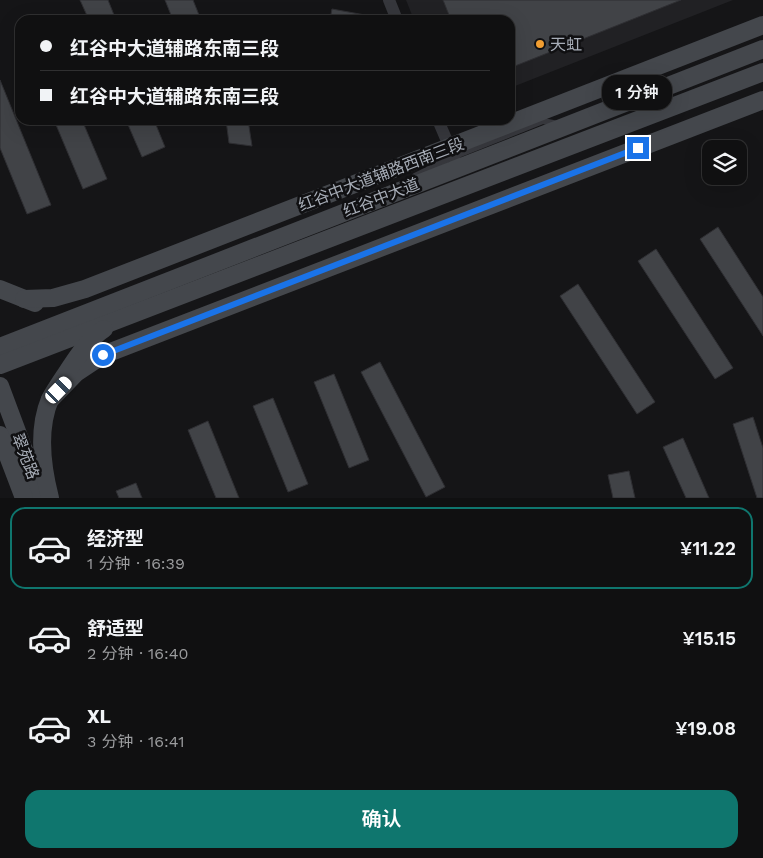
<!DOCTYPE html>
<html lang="zh">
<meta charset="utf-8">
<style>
:root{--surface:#101011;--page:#19191a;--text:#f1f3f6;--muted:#9c9d9f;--line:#303031;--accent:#0f766e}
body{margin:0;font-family:"Work Sans","Noto Sans SC",sans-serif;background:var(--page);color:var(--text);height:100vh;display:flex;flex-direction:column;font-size:19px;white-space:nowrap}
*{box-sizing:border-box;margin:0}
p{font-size:16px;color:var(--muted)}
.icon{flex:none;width:28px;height:28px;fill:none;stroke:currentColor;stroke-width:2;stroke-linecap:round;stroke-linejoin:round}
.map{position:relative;height:498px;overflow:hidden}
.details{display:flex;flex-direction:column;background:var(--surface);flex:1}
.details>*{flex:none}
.banner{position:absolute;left:15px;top:15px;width:500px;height:110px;border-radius:15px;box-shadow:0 5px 20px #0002,0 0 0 1px var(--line);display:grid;align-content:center;height:110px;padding:0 25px;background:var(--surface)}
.tools{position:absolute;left:702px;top:140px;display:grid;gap:10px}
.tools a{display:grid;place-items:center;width:45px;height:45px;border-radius:10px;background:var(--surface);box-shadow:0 5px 20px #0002,0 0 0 1px var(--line);font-size:25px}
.end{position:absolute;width:22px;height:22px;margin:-11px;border:6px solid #1a73e8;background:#fff;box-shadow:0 0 0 2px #fff}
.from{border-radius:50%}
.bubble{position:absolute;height:35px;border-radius:15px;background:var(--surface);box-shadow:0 5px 20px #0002,0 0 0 1px var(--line);font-size:16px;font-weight:600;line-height:35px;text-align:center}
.car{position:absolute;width:15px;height:30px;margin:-15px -8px;border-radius:6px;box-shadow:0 0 4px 1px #0007;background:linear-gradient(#fff 24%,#345 0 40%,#fff 0 76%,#345 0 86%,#fff 0)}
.banner b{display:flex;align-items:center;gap:18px;height:48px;font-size:19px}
.banner b+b{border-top:1px solid var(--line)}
.banner i{width:12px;height:12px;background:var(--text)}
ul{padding:9px 0 0;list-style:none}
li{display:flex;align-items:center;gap:15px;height:82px;margin:0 10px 8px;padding:0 15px;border:2px solid transparent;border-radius:15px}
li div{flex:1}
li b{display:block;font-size:19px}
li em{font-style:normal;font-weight:600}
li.on{border-color:var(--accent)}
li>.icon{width:45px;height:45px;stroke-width:1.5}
.button{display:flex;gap:10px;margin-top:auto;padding:10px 25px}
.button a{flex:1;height:58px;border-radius:15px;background:var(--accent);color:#fff;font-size:20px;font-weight:600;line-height:58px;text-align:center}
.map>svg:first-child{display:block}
</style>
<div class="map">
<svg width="763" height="498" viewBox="0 0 763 498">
<rect width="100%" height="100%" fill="#151517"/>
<!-- built -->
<path fill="#212124" d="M406,0H733L510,88V20H414Z"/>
<!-- building -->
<g fill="#414347" stroke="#2f2f33">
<path d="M80,0H108L116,20H89Z"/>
<path d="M165,0H193L201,20H173Z"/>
<path d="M443,0H681L510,68V20H451Z"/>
<path d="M332,9L387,19V20H330Z"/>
<path d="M0,80L51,205L27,214L0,148Z"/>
<path d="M54,120H82L107,179L83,189Z"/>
<path d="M126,120H154L165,147L142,157Z"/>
<path d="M226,120H248L252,146L229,143Z"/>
<path d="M718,227L763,297V336L700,239Z"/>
<path d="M656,249L733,368L715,379L638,261Z"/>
<path d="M578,284L655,402L637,414L560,296Z"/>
<path d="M380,362L445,487L426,497L361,372Z"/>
<path d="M334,374L369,460L349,468L314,382Z"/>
<path d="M273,398L308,484L288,492L253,406Z"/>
<path d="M753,417L763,448V498H757L733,424Z"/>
<path d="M208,421L239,498H216L188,430Z"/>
<path d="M683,438L709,498H686L663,447Z"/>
<path d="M629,471L635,498H613L608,475Z"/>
<path d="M136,483L142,498H119L116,491Z"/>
</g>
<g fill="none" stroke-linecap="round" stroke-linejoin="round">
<!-- lane -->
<path stroke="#36373c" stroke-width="6" d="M415,176L453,157L543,121L558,124"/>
<!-- street -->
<g stroke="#36373c" stroke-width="12">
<path d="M389,0L397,20"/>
<path d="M438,120L458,167"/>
</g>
<!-- secondary -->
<g stroke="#44474c" stroke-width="18">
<path d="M0,289L35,303"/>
<path d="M24,299L53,298L85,289L763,25"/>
<path d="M0,347L763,49"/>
<path d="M0,365L763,72"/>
<path d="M0,386L40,493"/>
<path d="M50,400L76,373L103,355L763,100"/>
<path d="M0,435L24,498"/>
<path d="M50,498C42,467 37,430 50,399C56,388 64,377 71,366C80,353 90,338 104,329"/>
</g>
</g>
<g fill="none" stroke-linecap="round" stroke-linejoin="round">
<!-- route -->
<path stroke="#1a73e8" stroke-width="6" d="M103,355L638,148"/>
</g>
<!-- markers -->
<circle fill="#f29e31" stroke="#101012" stroke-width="2" cx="540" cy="44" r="5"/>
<g text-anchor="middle" stroke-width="5" stroke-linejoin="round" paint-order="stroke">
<!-- poi labels -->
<g font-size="16" fill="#a7adb7" stroke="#101012" text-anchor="start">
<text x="550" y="50">天虹</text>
</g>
<!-- street labels -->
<g font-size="16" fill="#a7adb7" stroke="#101012">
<text transform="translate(381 174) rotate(-21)" y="6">红谷中大道辅路西南三段</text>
<text transform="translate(381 197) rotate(-21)" y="6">红谷中大道</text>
<text transform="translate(26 456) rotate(69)" y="6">翠苑路</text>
</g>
</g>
</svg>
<div class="tools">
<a><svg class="icon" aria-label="layers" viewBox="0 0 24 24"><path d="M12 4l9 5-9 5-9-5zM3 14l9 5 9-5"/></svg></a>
</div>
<i class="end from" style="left:103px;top:355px"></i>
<i class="end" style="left:638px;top:148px"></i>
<div class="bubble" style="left:602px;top:75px;width:70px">1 分钟</div>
<i class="car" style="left:59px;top:390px;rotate:44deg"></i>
<div class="banner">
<b><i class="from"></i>红谷中大道辅路东南三段</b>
<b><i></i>红谷中大道辅路东南三段</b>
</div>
</div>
<section class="details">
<ul>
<li class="on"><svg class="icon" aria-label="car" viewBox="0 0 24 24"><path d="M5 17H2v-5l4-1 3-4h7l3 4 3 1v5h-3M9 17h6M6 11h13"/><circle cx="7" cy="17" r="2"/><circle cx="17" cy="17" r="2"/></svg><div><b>经济型</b><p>1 分钟 · 16:39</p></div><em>¥11.22</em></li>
<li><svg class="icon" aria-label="car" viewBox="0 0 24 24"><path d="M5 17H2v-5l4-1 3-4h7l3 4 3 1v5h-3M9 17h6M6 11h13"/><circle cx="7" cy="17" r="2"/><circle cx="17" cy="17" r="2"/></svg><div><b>舒适型</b><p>2 分钟 · 16:40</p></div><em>¥15.15</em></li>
<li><svg class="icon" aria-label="car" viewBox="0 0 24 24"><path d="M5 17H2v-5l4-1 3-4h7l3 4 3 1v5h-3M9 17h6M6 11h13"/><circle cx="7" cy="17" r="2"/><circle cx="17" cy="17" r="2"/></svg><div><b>XL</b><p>3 分钟 · 16:41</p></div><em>¥19.08</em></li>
</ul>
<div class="button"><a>确认</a></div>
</section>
